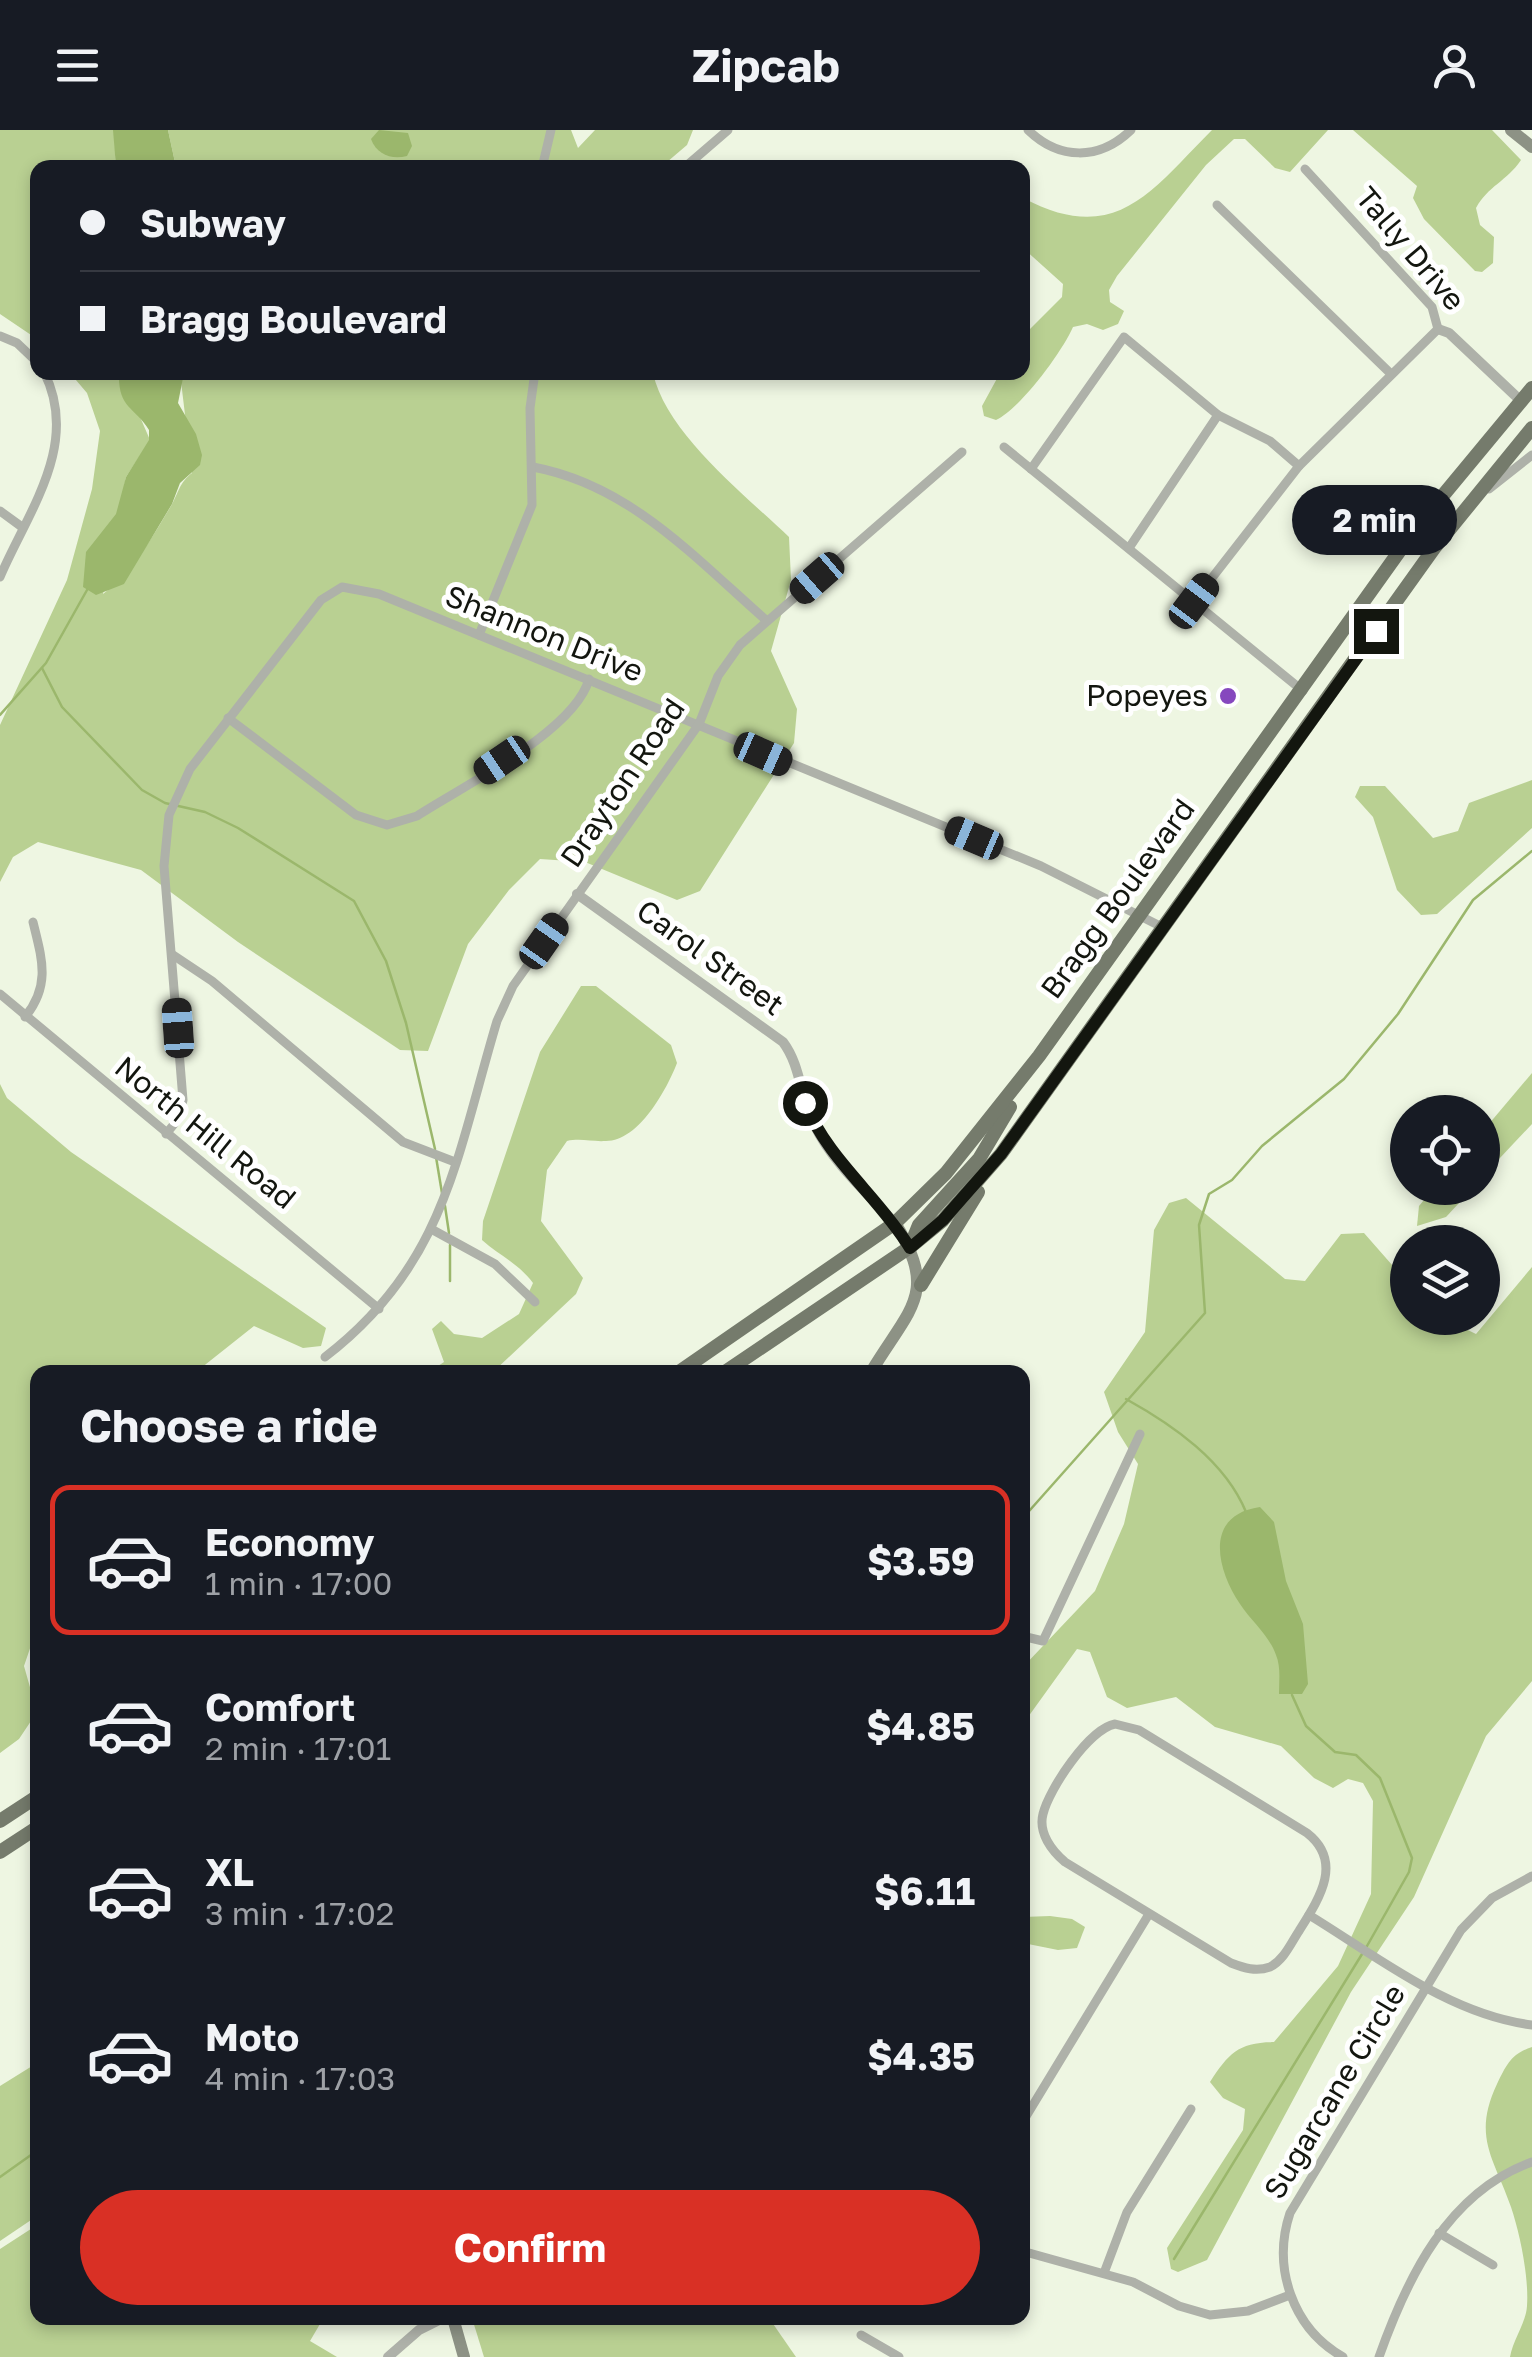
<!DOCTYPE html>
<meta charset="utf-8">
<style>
:root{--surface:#171b24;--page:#242831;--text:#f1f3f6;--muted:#9ea1a6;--line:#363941;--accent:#d93025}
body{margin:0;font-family:"Golos Text",sans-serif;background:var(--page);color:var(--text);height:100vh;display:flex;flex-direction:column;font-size:38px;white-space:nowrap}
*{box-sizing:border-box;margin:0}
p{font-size:32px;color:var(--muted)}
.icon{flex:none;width:55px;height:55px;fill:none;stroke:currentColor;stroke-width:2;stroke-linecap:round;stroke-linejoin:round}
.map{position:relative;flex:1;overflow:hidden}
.panel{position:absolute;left:30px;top:1235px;width:1000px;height:960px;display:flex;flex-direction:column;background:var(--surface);border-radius:20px;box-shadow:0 5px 15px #0003}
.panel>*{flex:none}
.hud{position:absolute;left:30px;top:30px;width:1000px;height:220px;border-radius:20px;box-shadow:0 5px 15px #0003;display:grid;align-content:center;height:220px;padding:0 50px;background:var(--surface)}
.fabs{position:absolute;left:1390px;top:965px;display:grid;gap:20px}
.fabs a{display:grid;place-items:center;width:110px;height:110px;border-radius:50%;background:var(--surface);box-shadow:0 5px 15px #0003;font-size:50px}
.end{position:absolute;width:45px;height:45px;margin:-22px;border:12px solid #13160f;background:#fff;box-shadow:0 0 0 5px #fff}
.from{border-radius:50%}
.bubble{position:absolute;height:70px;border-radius:35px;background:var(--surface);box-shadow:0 5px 15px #0003;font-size:32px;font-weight:700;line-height:70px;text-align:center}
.car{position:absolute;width:30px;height:60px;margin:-30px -15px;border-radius:12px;box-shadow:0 0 8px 2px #0007;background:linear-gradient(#222 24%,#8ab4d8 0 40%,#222 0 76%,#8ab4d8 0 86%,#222 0)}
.hud b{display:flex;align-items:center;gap:35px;height:95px;font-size:38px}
.hud b+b{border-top:2px solid var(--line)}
.hud i{width:25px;height:25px;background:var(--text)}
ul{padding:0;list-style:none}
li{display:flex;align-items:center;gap:30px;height:150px;margin:0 20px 15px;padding:0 30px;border:5px solid transparent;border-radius:20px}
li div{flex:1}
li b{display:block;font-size:38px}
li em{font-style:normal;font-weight:700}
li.selected{border-color:var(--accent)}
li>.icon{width:90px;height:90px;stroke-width:1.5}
h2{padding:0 50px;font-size:45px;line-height:120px}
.cta{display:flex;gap:20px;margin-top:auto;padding:20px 50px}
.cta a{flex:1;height:115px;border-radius:60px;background:var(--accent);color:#fff;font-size:40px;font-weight:700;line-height:115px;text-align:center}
header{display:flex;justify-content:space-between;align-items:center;height:130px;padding:0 50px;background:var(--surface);font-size:45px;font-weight:700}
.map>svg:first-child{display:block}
</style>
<header><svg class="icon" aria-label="menu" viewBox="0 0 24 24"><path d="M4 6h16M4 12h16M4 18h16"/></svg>Zipcab<svg class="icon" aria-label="person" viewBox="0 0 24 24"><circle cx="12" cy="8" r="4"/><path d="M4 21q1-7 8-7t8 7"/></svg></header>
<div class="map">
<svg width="1532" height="2227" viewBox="0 0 1532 2227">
<rect width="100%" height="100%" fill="#eef6e2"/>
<!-- green -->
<g fill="#b9d092">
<path d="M0,0H114L116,37L38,38L37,209L0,184Z"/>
<path d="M168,0H571L578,18L595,0H693L687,15L660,38L176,37Z"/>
<path d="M1212,0H1328L1290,42L1275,38L1245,9H1234L1206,35L1117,146L1109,160L1110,172L1124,181L1118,194L1103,200L1087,194L1073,197C1062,222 1021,278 996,290L984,286L982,276L1000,243L1022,242L1023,206L1062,167L1063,154L1023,118V68C1116,117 1150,62 1212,0Z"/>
<path d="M1353,0H1492L1521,30C1507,51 1488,56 1476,78L1480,95L1494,107L1493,133L1482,142L1475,141L1424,89L1413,68L1417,56Z"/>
<path d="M70,243H121L150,310L126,347L103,464C134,440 151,409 171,376C179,362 179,353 192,343L180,243H653C666,303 745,365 789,407L791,450L771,521L797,579L794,613L700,761L677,770L585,732L540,729L509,760L468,814L428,921L400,920L238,812L141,740L38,712L13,727L0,752V595L67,450L92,359L100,301L87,263Z"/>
<path d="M1532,650V698L1437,784L1421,785L1397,760L1373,687L1355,667L1360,656H1385L1433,708L1458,701L1469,673Z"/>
<path d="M581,856H596L671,915L677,933C667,959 639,1011 606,1011C592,1012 581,1008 567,1011L547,1040L541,1091L583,1148L576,1164L493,1242H402L415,1237L432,1240L444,1232L432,1199L441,1191L454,1204L482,1208L519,1184L533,1153C518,1133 500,1126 482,1110L483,1091L540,922Z"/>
<path d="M1532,943V994L1483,1046V1001Z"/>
<path d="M0,954L7,968L71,1022L326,1198L321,1216L303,1218L254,1196L196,1242H38V1495L24,1536L37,1582L19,1609L0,1623Z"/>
<path d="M1434,1058H1473L1446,1087L1417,1096L1419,1076Z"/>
<path d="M1186,1068L1285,1149L1305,1151L1341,1104L1364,1103L1407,1152L1408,1188H1443L1476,1204L1532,1137V1551L1486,1606L1414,1767L1351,1862L1207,2130L1178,2142L1171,2139L1167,2118L1243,2000L1245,1979L1223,1968L1210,1952C1229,1923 1238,1913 1274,1912L1338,1836L1371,1764L1373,1671L1363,1653L1348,1649L1333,1658L1314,1648L1281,1616L1215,1597L1176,1567L1127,1578L1107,1567L1090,1522L1077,1519L1023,1594V1537L1095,1461L1124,1394L1138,1334L1118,1302L1104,1262L1145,1202L1154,1100L1169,1073Z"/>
<path d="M1050,1786L1072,1789L1085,1797L1077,1818L1058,1820L1023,1813V1787Z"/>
<path d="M1532,1917V2227H1510C1513,2210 1526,2193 1527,2176C1529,2147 1520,2104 1511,2077C1494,2028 1472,2007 1497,1954C1507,1934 1511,1924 1532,1917Z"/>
<path d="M37,1933V2086L0,2111V1956Z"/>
<path d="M37,2095L38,2188H309L320,2194L310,2211L337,2227H0V2119Z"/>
<path d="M472,2188H769L796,2227H484Z"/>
</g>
<!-- water -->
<g fill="#9bb76c">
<path d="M113,0H168L176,37H116Z"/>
<path d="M379,0L408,3L412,16L407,26C392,30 377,25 371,9Z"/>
<path d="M119,243H184L178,273L196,304L202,325L200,335L180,353L172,374L124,454L96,465L83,457L86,422L116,384L126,347L149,310V300C134,276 118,279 119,243Z"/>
<path d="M1260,1377L1274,1392L1286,1451L1303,1494L1308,1554L1302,1564H1279C1279,1551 1281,1537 1276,1525C1269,1505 1251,1491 1240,1474C1216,1438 1204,1385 1260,1377Z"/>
</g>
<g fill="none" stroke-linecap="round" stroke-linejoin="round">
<!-- stream -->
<g stroke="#9bb76c" stroke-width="2.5">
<path d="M42,538L62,577L142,660L165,673L205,682L238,698L354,771L386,831L406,893L435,1019"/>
<path d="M0,585L46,533L87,460"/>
<path d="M436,1027L442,1063"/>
<path d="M445,1076L449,1103"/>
<path d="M450,1115V1151"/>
<path d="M1126,1269C1173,1295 1225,1331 1246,1382"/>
<path d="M1022,1389L1205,1183L1199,1095L1209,1064L1232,1050L1262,1016L1344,949L1398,884L1473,770L1532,721"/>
<path d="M0,2047L38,2020"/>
<path d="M1174,2129L1367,1816L1409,1742L1412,1728L1380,1648L1356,1625L1335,1622L1306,1596L1292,1565"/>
</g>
<!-- minor -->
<g stroke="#aeb1a9" stroke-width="9">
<path d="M1028,0C1059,30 1099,31 1131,0"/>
<path d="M542,38L551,0"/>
<path d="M684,38L728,0"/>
<path d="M1217,75L1389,242"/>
<path d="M0,206L17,213L38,233"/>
<path d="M1004,317L1303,561"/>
<path d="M533,337C630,355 695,428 767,491"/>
<path d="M1031,339L1124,207L1218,285L1270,311L1299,336"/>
<path d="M1489,359L1532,325"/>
<path d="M0,381L22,397"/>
<path d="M1129,418L1218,285"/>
<path d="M0,447C27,383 81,315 44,242"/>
<path d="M1194,471L1299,336L1438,199L1432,177L1305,39"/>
<path d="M479,505L532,375L530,278L535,242"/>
<path d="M228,588L356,685L387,695L417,686C463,656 575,601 589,549"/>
<path d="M173,825L212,851L403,1012L455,1032"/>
<path d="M0,864L379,1179"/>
<path d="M25,887C51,855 42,829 33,792"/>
<path d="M166,1004L179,988L183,970L164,736L169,685L190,639L321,470L342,457L379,464L1041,736L1164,798"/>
<path d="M433,1100L495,1134L535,1172"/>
<path d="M325,1227C445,1135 456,1028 497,891L513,856L699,594L718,546L740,515L962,322"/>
<path d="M1022,1506L1043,1511L1140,1304"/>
<path d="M1115,1594L1139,1600L1307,1703C1344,1732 1319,1769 1299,1801C1291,1813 1284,1830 1270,1837C1256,1842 1244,1838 1231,1833L1065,1732C1052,1721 1038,1703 1043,1684C1049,1659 1089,1599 1115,1594Z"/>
<path d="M1309,1785C1378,1827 1450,1885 1532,1895"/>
<path d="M1022,1993L1149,1784"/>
<path d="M1439,2103L1493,2135"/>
<path d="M1022,2121L1133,2152L1179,2176L1210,2185L1248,2181L1290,2165"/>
<path d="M1104,2143L1127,2082L1191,1979"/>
<path d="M861,2205L899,2227"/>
<path d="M1343,2227C1292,2198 1272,2137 1290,2083L1461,1800L1492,1768L1532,1746"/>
<path d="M1379,2227C1407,2148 1448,2062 1532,2032"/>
</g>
<!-- tertiary -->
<g stroke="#aeb1a9" stroke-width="10">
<path d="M1438,199L1449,203L1521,271"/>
<path d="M577,764L783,912C801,936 800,967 814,994C832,1032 866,1062 895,1093"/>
<path d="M388,2227L419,2200L443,2188"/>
</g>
<!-- secondary -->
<g stroke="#8d9285" stroke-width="12">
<path d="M1511,0L1532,17"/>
<path d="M871,1242C910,1177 939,1164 895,1093"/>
<path d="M453,2188L464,2227"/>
</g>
<!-- primary -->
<g stroke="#757b6c" stroke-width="14">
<path d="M910,1117L919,1095L979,1029L1010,977"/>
<path d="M921,1155L978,1062"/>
<path d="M679,1242L895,1093L946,1043L1039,926L1416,398L1532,258"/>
<path d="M725,1242L910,1117L943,1090L1001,1024L1435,417L1532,298"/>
<path d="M0,1691L38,1666"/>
<path d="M0,1722L38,1697"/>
</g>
</g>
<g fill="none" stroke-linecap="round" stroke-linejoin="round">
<!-- route -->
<path stroke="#13160f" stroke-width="12" d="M805,973C828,1030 878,1066 910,1118L943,1090L1001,1024L1376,501"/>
</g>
<!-- markers -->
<circle fill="#8648be" stroke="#fff" stroke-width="4" cx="1228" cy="566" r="10"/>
<g text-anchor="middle" stroke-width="10" stroke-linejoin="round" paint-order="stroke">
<!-- street labels -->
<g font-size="30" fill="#13160f" stroke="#fff">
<text transform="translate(1410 119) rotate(50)" y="10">Tally Drive</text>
<text transform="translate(544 504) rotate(22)" y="10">Shannon Drive</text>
<text transform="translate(623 653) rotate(-56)" y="10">Drayton Road</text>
<text transform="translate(1118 769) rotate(-54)" y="10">Bragg Boulevard</text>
<text transform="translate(710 828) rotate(36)" y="10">Carol Street</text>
<text transform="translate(205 1003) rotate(39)" y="10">North Hill Road</text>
<text transform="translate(1335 1962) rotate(-59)" y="10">Sugarcane Circle</text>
</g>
<!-- poi labels -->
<g font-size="30" fill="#13160f" stroke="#fff" text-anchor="end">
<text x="1208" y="576">Popeyes</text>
</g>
</g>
</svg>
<div class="fabs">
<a><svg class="icon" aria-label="locate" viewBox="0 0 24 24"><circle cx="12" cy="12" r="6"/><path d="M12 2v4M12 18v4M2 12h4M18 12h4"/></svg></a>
<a><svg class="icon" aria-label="layers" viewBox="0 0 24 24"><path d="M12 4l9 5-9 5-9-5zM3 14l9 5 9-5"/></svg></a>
</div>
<i class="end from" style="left:805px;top:973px"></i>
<i class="end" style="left:1376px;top:501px"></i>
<div class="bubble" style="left:1292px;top:355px;width:165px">2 min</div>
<i class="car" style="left:817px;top:448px;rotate:229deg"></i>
<i class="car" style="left:1194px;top:471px;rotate:37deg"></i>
<i class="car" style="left:763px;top:624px;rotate:114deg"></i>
<i class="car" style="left:502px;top:630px;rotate:236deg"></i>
<i class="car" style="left:974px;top:708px;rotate:293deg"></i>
<i class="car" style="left:544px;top:811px;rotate:35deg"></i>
<i class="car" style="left:178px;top:898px;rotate:356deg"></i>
<div class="hud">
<b><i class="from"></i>Subway</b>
<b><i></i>Bragg Boulevard</b>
</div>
<section class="panel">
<h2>Choose a ride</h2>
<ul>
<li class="selected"><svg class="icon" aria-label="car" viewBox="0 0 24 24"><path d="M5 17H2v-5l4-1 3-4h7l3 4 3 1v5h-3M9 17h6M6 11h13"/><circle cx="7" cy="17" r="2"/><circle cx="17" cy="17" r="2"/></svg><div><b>Economy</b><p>1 min · 17:00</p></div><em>$3.59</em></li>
<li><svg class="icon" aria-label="car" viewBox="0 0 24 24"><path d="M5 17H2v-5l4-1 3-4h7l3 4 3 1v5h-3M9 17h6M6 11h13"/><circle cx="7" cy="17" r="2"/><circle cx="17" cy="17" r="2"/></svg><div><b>Comfort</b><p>2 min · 17:01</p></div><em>$4.85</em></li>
<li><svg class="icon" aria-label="car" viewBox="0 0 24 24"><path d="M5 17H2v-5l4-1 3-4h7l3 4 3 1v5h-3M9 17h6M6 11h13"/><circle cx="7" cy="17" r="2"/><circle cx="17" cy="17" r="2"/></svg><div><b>XL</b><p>3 min · 17:02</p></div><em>$6.11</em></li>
<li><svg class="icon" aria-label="car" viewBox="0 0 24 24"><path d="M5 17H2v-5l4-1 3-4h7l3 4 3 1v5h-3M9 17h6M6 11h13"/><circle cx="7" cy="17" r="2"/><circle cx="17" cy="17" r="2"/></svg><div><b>Moto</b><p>4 min · 17:03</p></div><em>$4.35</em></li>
</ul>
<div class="cta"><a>Confirm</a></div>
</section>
</div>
